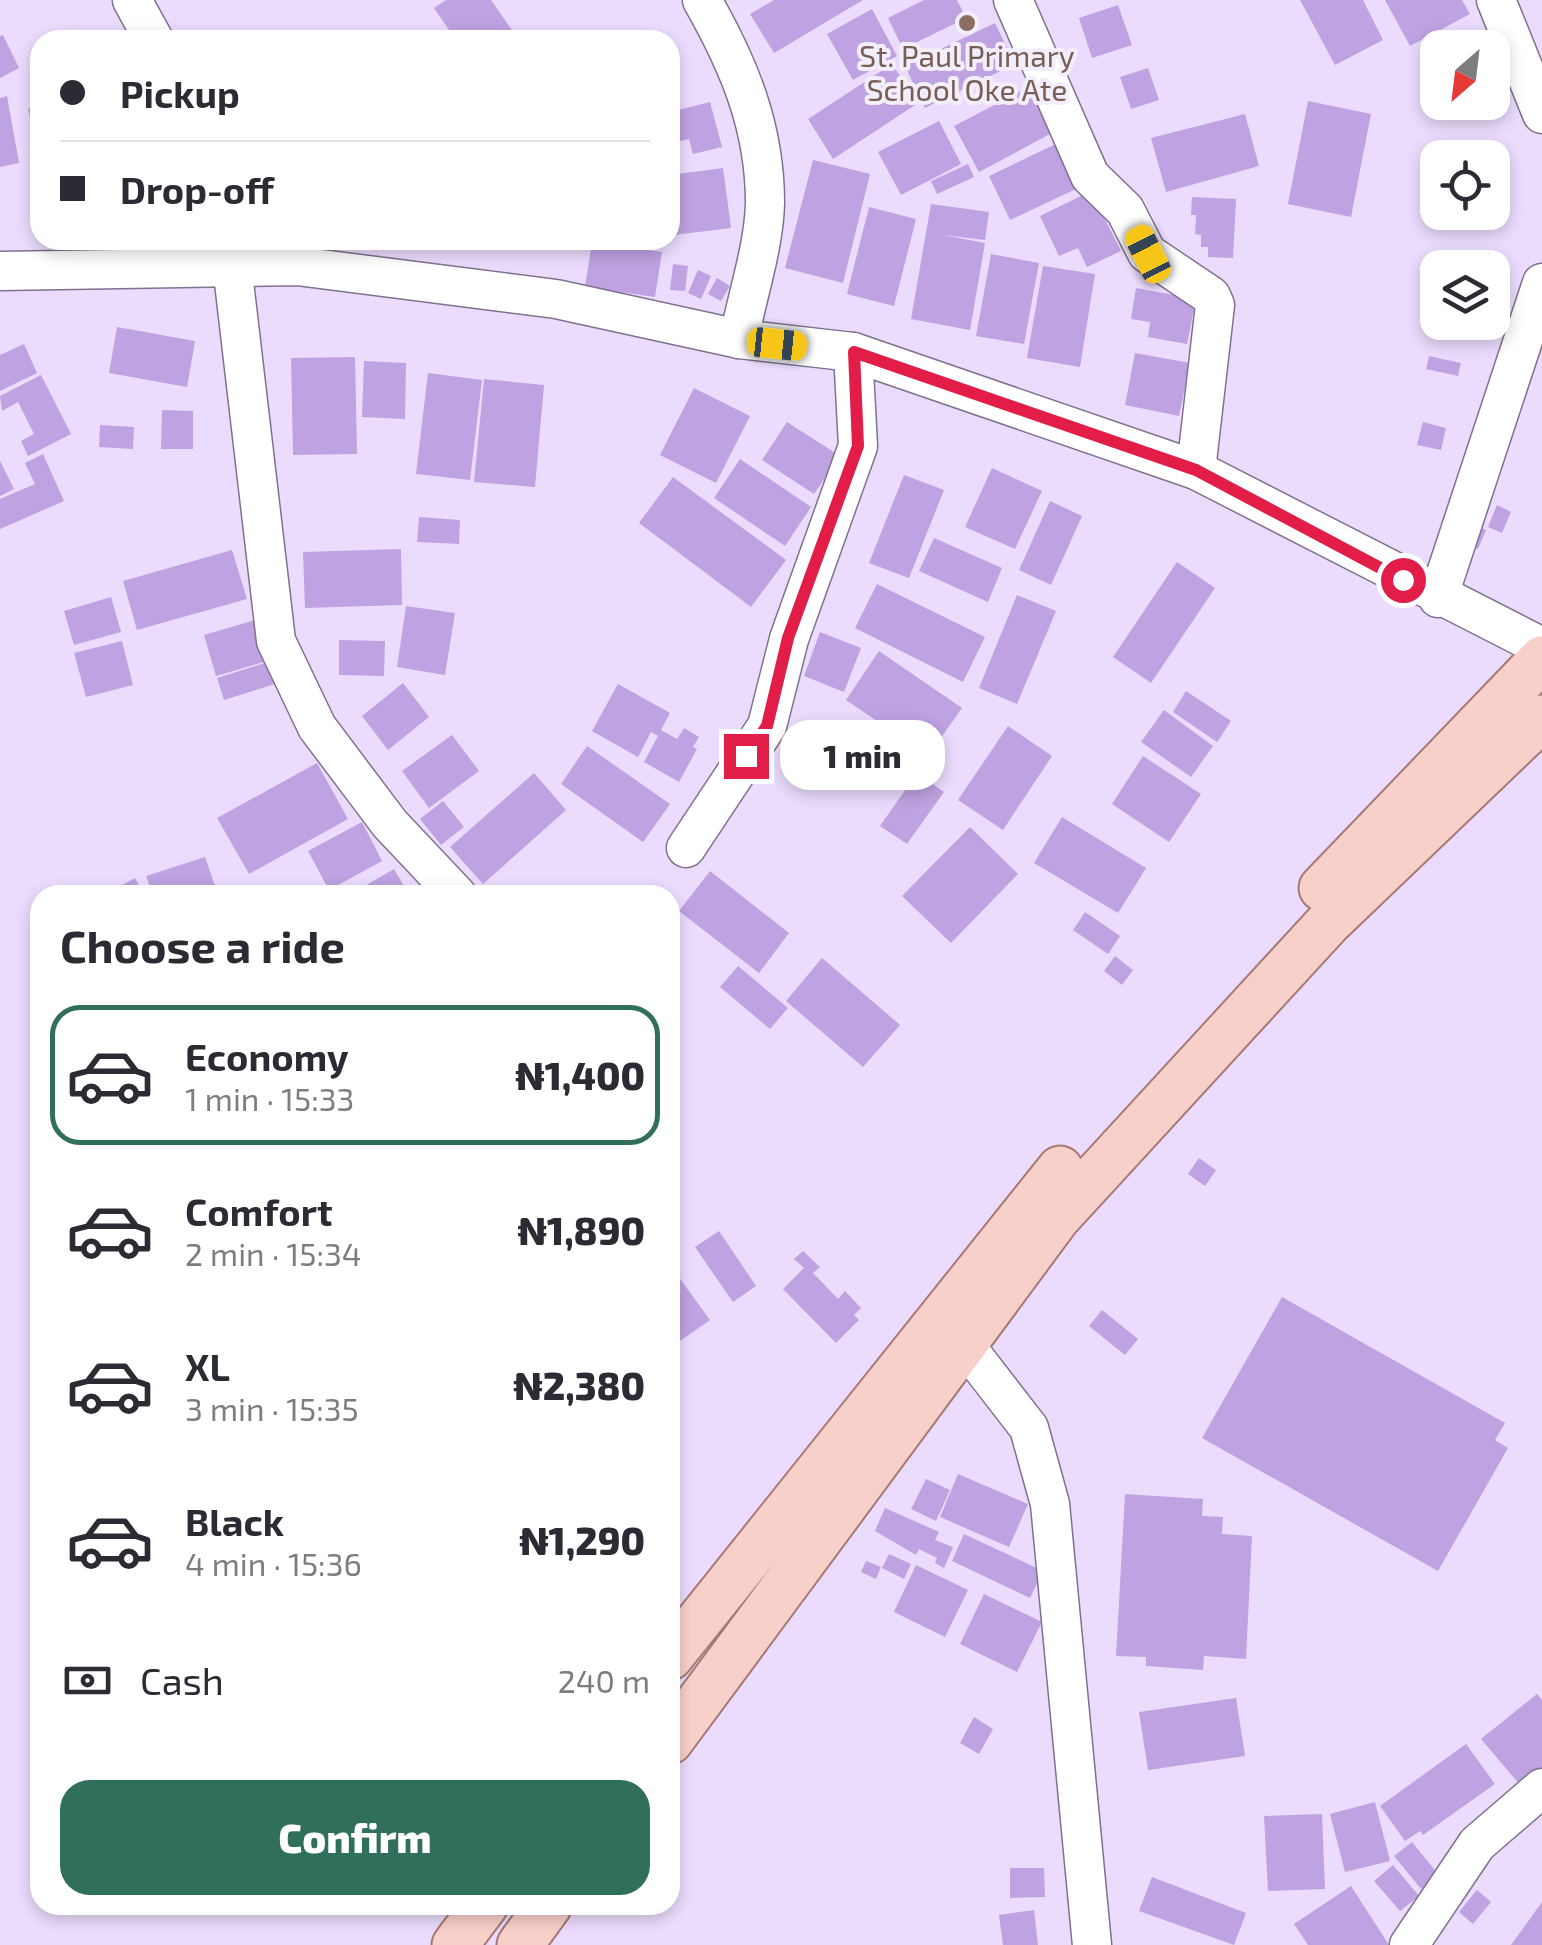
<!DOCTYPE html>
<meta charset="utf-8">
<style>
:root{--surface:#fff;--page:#f2f2f3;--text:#2b2b33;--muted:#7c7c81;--line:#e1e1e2;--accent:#2f6f5c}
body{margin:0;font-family:"Exo 2",sans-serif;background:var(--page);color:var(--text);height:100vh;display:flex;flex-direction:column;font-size:38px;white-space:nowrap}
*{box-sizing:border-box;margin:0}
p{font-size:32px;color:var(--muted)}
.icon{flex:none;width:55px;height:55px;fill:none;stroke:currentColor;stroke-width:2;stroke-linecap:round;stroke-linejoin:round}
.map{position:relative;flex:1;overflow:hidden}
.drawer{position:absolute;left:30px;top:885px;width:650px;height:1030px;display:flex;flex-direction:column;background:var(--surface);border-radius:30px;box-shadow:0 5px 15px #0003}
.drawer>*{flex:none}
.hud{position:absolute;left:30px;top:30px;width:650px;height:220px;border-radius:30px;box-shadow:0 5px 15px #0003;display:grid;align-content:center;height:220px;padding:0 30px;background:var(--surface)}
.needle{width:65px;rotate:208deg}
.fabs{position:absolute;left:1420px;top:30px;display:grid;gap:20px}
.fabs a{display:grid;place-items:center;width:90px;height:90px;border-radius:20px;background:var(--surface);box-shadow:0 5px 15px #0003;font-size:50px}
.end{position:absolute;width:45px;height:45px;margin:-22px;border:12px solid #e11d48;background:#fff;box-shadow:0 0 0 5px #fff}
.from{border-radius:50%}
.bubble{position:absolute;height:70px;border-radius:30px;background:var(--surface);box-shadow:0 5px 15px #0003;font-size:32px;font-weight:800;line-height:70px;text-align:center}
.car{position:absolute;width:30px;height:60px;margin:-30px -15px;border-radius:12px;box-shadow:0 0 8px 2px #0007;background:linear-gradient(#f5c518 24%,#345 0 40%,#f5c518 0 76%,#345 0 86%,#f5c518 0)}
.hud b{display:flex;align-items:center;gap:35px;height:95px;font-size:38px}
.hud b+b{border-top:2px solid var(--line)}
.hud i{width:25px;height:25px;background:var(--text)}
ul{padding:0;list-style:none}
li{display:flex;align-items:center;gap:30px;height:140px;margin:0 20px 15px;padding:0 10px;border:5px solid transparent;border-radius:30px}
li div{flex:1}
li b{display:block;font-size:38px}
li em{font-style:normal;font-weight:800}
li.active{border-color:var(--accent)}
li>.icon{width:90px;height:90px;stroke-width:1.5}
h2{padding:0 30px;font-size:45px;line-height:120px}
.pay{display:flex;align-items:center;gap:25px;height:110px;padding:0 30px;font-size:38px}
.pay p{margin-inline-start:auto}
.action{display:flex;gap:20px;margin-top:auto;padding:20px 30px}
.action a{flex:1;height:115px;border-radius:30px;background:var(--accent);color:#fff;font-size:40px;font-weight:800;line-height:115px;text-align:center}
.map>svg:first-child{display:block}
</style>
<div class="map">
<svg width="1542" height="1945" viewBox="0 0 1542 1945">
<rect width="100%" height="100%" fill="#ebdcfd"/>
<!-- building -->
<g fill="#bfa2e1">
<path d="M446,0H491L519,40H456L434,8Z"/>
<path d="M774,0H863L774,53L750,14Z"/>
<path d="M924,0H957L966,18L903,49L888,18Z"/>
<path d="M1300,0H1363L1383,40L1335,65Z"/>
<path d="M1385,0H1462L1470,14L1410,46Z"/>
<path d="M1118,5L1132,45L1092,58L1079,18Z"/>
<path d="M872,9L897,56L853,80L827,34Z"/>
<path d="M995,23L1015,64L925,108L905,66Z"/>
<path d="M102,30L105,40H63L62,38Z"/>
<path d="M3,35L19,68L0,78V36Z"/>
<path d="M892,64L918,103L833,159L808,119Z"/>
<path d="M1148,68L1159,100L1131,109L1120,77Z"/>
<path d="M1027,88L1052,133L979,172L954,126Z"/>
<path d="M7,96L19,163L0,167V98Z"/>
<path d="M1308,101L1371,114L1351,217L1288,204Z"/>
<path d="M710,102L722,147L693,154L689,139L672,143L670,112Z"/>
<path d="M40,106V155H38L28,108Z"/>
<path d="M1245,114L1259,166L1166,192L1151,138Z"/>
<path d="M939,121L961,164L901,195L878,152Z"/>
<path d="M1056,144L1078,188L1010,220L989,176Z"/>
<path d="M813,160L870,174L843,283L785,268Z"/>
<path d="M968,164L974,177L937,194L931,181Z"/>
<path d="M723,168L731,228L674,235L670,175Z"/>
<path d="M1091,191L1121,251L1087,267L1078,248L1059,256L1040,216Z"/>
<path d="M1192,197L1236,199L1233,258L1208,257V247H1201V235L1195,234L1196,215H1191Z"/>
<path d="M931,204L989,212L985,240L943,235L985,243L970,330L911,319Z"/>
<path d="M869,207L916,219L894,306L847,294Z"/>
<path d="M592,242L662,252L655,297L585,287Z"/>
<path d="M991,254L1039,263L1024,344L976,336Z"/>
<path d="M673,264L688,266L685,291L670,290Z"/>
<path d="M1043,266L1095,274L1080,367L1027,358Z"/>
<path d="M698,270L711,276L701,299L688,293Z"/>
<path d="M717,278L730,286L721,301L708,294Z"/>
<path d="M1136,288L1196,299L1187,344L1148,337L1150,322L1131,319Z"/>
<path d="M117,327L195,341L187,387L109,373Z"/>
<path d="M24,344L37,373L0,391V355Z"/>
<path d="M1135,353L1190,363L1179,416L1125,405Z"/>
<path d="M1429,356L1461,363L1458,376L1426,369Z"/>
<path d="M355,357L357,454L293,455L291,358Z"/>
<path d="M364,361L406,363L405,419L362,417Z"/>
<path d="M428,373L482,380L470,480L416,474Z"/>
<path d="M41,375L71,434L28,456L21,441L34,434L18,402L2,411L0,396Z"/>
<path d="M484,379L544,385L535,487L474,482Z"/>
<path d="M694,388L750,416L716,483L660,455Z"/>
<path d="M162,410L193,411V449H161Z"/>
<path d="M787,422L840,456L814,494L762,460Z"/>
<path d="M1423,422L1446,428L1441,450L1417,445Z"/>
<path d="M100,425L134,427L133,449L99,447Z"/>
<path d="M43,454L64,501L0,529V499L35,484L25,463Z"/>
<path d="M740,459L811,507L785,546L714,498Z"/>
<path d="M0,461L14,489L0,496Z"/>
<path d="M992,468L1042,491L1015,549L965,527Z"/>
<path d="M904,475L944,490L909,578L869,563Z"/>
<path d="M673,477L786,560L751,607L639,523Z"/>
<path d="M1050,501L1082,516L1051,585L1019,570Z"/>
<path d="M1497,505L1511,512L1502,533L1488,527Z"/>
<path d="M419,517L460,520L459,544L417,542Z"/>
<path d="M1471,523L1486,530L1478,549L1463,542Z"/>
<path d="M934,538L1002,568L988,602L919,571Z"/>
<path d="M401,549L402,605L305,608L303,552Z"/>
<path d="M232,550L247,599L137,630L123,581Z"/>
<path d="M1177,562L1215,588L1151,683L1113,657Z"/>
<path d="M877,584L985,637L963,682L855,628Z"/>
<path d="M1017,595L1056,611L1017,704L979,688Z"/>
<path d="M111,597L121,632L74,645L64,611Z"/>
<path d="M406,606L455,613L445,675L397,667Z"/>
<path d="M255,620L267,661L216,676L204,635Z"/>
<path d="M820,632L861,648L844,692L804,676Z"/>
<path d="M339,640L385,641L384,676L339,675Z"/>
<path d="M122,641L133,685L86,697L74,653Z"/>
<path d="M879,651L962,708L928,756L846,700Z"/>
<path d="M268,662L275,684L224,700L217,678Z"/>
<path d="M403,683L429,717L388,750L362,716Z"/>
<path d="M618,684L670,713L661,730L677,739L684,728L699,737L693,747L697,749L679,782L644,762L658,736L651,732L638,757L592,731Z"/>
<path d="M1186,691L1231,721L1217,742L1173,712Z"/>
<path d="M1164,710L1213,746L1191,777L1141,742Z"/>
<path d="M1008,726L1052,756L1003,830L958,800Z"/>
<path d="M452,735L479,771L429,808L402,771Z"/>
<path d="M587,746L670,804L643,842L561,784Z"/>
<path d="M1143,756L1201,794L1169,842L1112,804Z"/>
<path d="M317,763L348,819L249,874L217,818Z"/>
<path d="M534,773L566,810L483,884L450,847Z"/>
<path d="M917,773L944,792L907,844L880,826Z"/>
<path d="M443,801L464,827L441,845L420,819Z"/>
<path d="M1062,817L1146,868L1118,913L1034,863Z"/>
<path d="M362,822L382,861L329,890L308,851Z"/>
<path d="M970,827L1018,874L951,943L902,896Z"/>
<path d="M205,857L218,895H153L146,876Z"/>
<path d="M394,869L409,895H358L356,891Z"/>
<path d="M710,871L789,933L759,973L679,911Z"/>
<path d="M135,878L144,895H104Z"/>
<path d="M1085,912L1120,936L1108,954L1073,930Z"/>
<path d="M1115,956L1133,970L1122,985L1104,971Z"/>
<path d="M822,958L900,1025L863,1067L786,1001Z"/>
<path d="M738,966L788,1008L770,1029L720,987Z"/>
<path d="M1199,1158L1216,1170L1205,1186L1188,1174Z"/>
<path d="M719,1231L756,1286L733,1302L695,1247Z"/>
<path d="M803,1251L820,1267L813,1273L838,1299L845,1291L861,1308L854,1315L859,1320L836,1343L783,1289L804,1268L794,1259Z"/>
<path d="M670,1265L710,1320L670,1348Z"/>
<path d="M1282,1297L1505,1423L1495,1440L1508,1448L1438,1571L1202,1438Z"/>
<path d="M1102,1310L1138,1339L1125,1355L1089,1326Z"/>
<path d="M958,1474L1028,1504L1009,1547L940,1517Z"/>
<path d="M926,1479L950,1490L936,1521L911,1509Z"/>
<path d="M1125,1494L1203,1499L1202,1516L1223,1517L1222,1534L1252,1536L1246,1659L1204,1656L1203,1670L1146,1666V1657L1116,1656Z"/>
<path d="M885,1508L939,1532L935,1540L953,1547L944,1568L935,1563L937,1558L919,1549L916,1555L875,1531Z"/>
<path d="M964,1534L1043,1571L1030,1598L952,1561Z"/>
<path d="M889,1554L911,1564L904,1579L882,1568Z"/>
<path d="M866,1561L881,1567L876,1579L861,1572Z"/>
<path d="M916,1565L968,1590L945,1637L894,1612Z"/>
<path d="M984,1594L1042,1622L1017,1672L960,1644Z"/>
<path d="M1537,1694L1542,1700V1769L1521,1786L1481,1739Z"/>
<path d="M1236,1698L1245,1756L1148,1770L1139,1712Z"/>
<path d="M974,1717L993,1729L979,1754L960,1743Z"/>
<path d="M1466,1744L1495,1784L1423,1835L1420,1831L1405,1841L1380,1806Z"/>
<path d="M1375,1802L1390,1861L1345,1872L1330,1814Z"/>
<path d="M1322,1814L1325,1889L1268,1891L1264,1816Z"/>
<path d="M1412,1842L1439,1875L1421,1889L1394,1856Z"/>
<path d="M1393,1865L1419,1896L1400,1911L1374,1881Z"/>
<path d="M1010,1868H1044L1045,1897L1010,1898Z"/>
<path d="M1152,1877L1246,1913L1234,1945L1139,1911Z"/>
<path d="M1351,1886L1389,1945H1308L1294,1924Z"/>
<path d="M1477,1890L1491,1902L1473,1924L1459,1912Z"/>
<path d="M1542,1902V1945H1511Z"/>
<path d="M1034,1910L1038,1945H1003L999,1915Z"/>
</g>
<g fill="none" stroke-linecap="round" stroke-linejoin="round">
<defs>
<g id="minor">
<path d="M132,0L154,40"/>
<path d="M702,0C739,65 765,127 765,203C764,247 747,296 739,339"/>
<path d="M1013,0L1090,176L1125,210L1147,253L1211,296L1215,305L1196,470"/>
<path d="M1496,0L1542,114"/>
<path d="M232,265L276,641L317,727L390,824L457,895"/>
<path d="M0,271L297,266L556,299L739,339L853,352L1196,470L1542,647"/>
<path d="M1438,598L1542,283"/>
<path d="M686,848L767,726L789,639L858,446L853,352"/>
<path d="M964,1344L1029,1428L1050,1504L1092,1945"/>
<path d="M1409,1945L1477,1844L1542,1788"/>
</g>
<g id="major">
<path d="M1322,888L1542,659"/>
<path d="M670,1657L1060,1169"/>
<path d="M670,1741L1057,1218L1329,922L1542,718"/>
<path d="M455,1945L485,1905"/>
<path d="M520,1945L549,1905"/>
</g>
</defs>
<!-- minor casing -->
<use href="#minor" stroke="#7f728e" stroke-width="41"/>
<!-- major casing -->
<use href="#major" stroke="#a67976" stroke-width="49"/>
<!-- minor -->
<use href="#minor" stroke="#fff" stroke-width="38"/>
<!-- major -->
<use href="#major" stroke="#f8d0ca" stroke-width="45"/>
</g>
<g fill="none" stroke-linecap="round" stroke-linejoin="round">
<!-- route -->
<path stroke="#e11d48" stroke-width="12" d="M746,756L767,726L788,638L858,446L854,352L1196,470L1403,580"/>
</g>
<!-- markers -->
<circle fill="#8d6e63" stroke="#f3eefb" stroke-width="4" cx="967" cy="23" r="10"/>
<g text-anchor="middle" stroke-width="8" stroke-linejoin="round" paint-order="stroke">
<!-- education labels -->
<g font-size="30" fill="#785e54" stroke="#f3eefb">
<text x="967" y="67">St. Paul Primary<tspan x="967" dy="34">School Oke Ate</tspan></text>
</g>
</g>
</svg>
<div class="fabs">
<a><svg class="needle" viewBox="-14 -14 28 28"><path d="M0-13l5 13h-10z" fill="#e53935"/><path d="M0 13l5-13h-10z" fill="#7c7c81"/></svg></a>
<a><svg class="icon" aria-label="locate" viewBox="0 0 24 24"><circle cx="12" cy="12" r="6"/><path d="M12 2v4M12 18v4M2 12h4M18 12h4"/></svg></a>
<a><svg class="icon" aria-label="layers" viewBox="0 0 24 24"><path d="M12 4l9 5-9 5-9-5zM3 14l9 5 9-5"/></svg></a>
</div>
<i class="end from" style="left:1403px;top:580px"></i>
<i class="end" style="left:746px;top:756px"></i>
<div class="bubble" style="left:780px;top:720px;width:165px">1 min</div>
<i class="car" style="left:1148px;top:254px;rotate:333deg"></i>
<i class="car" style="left:777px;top:344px;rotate:96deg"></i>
<div class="hud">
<b><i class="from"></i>Pickup</b>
<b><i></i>Drop-off</b>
</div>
<section class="drawer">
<h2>Choose a ride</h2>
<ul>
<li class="active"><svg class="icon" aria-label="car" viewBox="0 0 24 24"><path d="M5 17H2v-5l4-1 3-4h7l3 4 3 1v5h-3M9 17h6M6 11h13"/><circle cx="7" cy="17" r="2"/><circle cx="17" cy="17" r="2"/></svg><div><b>Economy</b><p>1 min · 15:33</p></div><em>₦1,400</em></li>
<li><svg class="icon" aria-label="car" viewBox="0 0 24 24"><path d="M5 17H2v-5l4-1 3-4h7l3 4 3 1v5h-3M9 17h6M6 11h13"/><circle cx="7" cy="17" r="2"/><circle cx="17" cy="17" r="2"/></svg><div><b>Comfort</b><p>2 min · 15:34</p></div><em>₦1,890</em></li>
<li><svg class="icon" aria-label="car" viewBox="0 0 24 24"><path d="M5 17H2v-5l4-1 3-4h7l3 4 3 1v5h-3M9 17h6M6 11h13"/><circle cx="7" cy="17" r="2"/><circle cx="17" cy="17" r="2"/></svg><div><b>XL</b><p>3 min · 15:35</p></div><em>₦2,380</em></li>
<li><svg class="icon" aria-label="car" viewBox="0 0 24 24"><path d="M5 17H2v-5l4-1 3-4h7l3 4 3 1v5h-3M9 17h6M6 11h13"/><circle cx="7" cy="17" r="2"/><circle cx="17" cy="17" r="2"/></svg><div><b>Black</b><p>4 min · 15:36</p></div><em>₦1,290</em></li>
</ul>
<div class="pay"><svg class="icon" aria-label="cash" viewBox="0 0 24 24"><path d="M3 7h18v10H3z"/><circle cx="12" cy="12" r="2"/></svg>Cash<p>240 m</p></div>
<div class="action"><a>Confirm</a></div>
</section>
</div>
